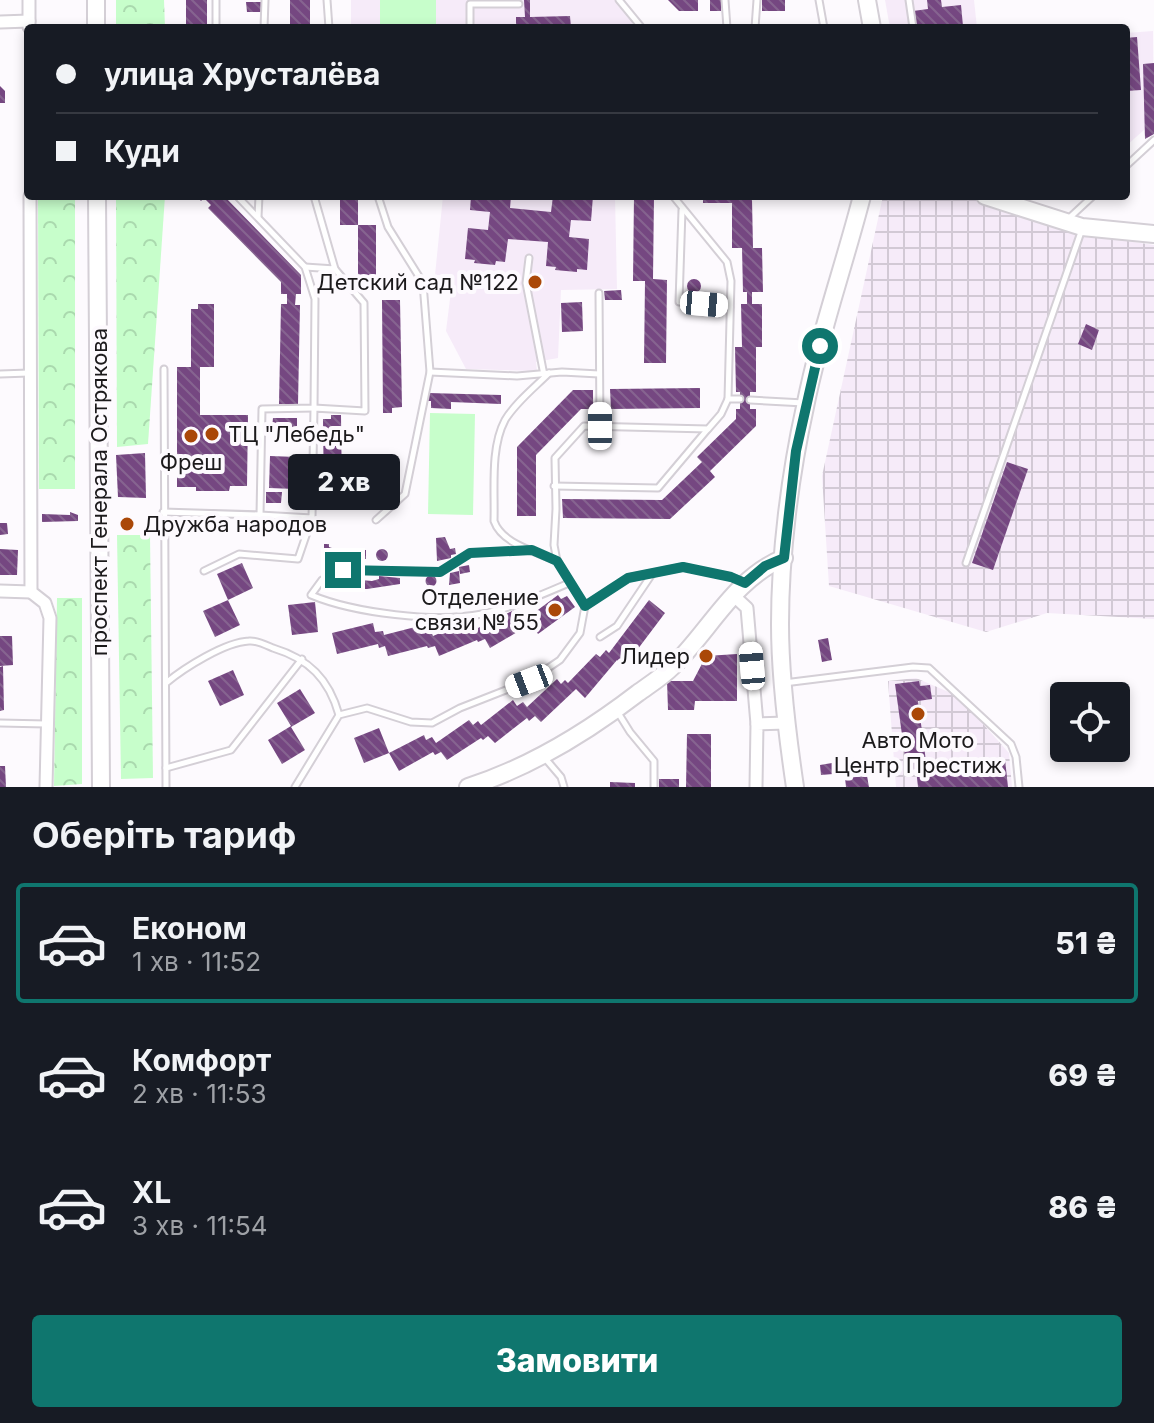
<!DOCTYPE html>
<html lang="uk">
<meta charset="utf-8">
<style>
:root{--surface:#171b24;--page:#20242c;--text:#f1f3f6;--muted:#9ea1a6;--line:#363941;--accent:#0f766e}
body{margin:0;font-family:Inter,sans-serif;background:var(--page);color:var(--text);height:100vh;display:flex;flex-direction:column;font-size:30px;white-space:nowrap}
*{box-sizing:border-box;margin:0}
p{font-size:26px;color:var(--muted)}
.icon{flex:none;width:44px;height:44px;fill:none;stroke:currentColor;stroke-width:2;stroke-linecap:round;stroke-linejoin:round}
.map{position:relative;height:787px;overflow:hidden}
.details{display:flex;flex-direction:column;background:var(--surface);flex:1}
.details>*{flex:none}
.top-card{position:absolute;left:24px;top:24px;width:1106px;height:176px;border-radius:8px;box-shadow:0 4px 12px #0003;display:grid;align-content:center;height:176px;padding:0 32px;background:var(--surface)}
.buttons{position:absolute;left:1050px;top:682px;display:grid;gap:16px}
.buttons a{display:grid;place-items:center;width:80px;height:80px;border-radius:8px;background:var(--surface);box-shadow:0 4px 12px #0003;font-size:40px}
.end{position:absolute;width:36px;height:36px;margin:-18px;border:10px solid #0f766e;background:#fff;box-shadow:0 0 0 4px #fff}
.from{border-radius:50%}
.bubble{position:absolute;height:56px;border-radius:8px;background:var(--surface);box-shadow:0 4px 12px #0003;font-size:26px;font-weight:800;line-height:56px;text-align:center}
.car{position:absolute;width:24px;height:48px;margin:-24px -12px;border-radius:10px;box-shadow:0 0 6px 2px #0007;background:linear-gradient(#fff 24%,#345 0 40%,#fff 0 76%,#345 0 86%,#fff 0)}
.top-card b{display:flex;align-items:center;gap:28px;height:76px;font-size:30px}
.top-card b+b{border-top:2px solid var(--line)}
.top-card i{width:20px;height:20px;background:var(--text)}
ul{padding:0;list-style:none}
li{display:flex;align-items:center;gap:24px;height:120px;margin:0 16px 12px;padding:0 16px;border:4px solid transparent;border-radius:8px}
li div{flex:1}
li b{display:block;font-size:30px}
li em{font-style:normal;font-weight:800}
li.selected{border-color:var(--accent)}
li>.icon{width:72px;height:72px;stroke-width:1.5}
h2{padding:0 32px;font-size:36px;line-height:96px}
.cta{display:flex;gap:16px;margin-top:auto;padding:16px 32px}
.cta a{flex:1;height:92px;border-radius:8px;background:var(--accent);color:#fff;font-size:32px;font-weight:800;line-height:92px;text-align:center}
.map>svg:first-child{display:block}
</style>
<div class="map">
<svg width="1154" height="787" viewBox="0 0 1154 787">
<defs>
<pattern id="industrial-grid" width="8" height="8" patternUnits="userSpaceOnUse" patternTransform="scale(2)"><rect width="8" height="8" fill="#f6ebf9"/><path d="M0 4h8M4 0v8" fill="none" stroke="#d2c9d5"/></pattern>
<pattern id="forest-crowns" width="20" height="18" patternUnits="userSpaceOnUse" patternTransform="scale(2)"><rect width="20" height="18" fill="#c7fecb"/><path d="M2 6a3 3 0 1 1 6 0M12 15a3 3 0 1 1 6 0" fill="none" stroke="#aad9ae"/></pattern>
<pattern id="building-back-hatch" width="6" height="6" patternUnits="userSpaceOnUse" patternTransform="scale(2)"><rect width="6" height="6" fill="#754781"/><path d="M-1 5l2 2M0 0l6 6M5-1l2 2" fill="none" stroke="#866490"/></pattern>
</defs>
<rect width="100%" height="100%" fill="#fdfafe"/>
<!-- built -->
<g fill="#f6ebf9">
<path d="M351,0H615L632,21L633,28H351Z"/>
<path d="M885,0H974L977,28H890Z"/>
<path d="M1153,31L1154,121L1126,146V33Z"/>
<path d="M443,196H615L617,289L561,290L558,358L536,362L537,371L466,369L446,331L453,275H435Z"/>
</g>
<!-- industrial -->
<g fill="url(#industrial-grid)">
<path d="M883,196H972L1080,234L1154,245V619L1047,613L986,632L829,586L822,476Z"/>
<path d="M916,678L958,696L1009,753L1012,787H896L888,681Z"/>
</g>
<!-- grass -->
<g fill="#c7fecb">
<rect x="380" y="0" width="56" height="28"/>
<path d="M430,413L475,414L473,515L428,514Z"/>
</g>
<!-- forest -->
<g fill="url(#forest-crowns)">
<path d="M116,0H164L165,28H116Z"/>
<path d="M38,196H75V489H39Z"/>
<path d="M116,196H165L148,444L117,447Z"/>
<path d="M117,535H150L153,778L121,779Z"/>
<path d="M57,598H82V784L54,786Z"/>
</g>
<!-- building -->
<g fill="url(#building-back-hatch)">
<rect x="186" y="0" width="21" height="28"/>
<rect x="290" y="0" width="20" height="28"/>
<path d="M524,0H530V17L570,16L571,28H516V17H525Z"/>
<path d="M668,0H698V11H679Z"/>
<rect x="710" y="0" width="11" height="11"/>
<rect x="762" y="0" width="23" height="11"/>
<path d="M927,0H941L942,7L961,5L963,26L915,28L913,11L928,9Z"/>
<path d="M246,2H262V12H247Z"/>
<path d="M1137,37L1141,90L1126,91V38Z"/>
<path d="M1154,63V134L1145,139L1143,64Z"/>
<path d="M0,86L5,91V103H0Z"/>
<path d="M196,196H214L217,199L224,196L301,275V294H296L295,305H300L298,404H279L281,304H287V294H281V282L208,208L211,205L204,198L201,201Z"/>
<rect x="340" y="196" width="18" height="29"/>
<path d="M471,196H511L510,208L551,212L553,196H593L591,221L571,220L569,237L589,239L587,270L577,269V272L555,270L556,267L546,266L548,242L508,239L505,262L496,261L495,265L474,263L475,260L465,259L468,228L488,230L490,212L470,210Z"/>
<path d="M634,196H654L653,279L667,280L666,363H644L645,281H633Z"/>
<path d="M703,196L752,199L753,248H762L763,292H752V304H762V347H756V392H750V409H756V426L710,471L715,477L670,519L563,518L562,499L662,500L702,462L697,457L736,419V409H740V392H736L735,347H742L741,304H747V292H743L742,248H732V203H703Z"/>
<rect x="358" y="225" width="18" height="55"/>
<circle cx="694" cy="286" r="7"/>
<path d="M621,290L622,300H605L604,291Z"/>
<path d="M382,300H400L402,407L392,408V413H383Z"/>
<path d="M582,302L583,331L562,332L561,303Z"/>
<path d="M198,304H214V367H200V415H248L247,486H230L229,491H196V487H177V367H191V309H198Z"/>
<path d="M1086,324L1099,330L1092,350L1078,344Z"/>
<path d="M700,388V408L611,409L610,389Z"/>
<path d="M573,390H593V409H581L536,455V516H517V447Z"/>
<path d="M428,393L501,395V404L451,402V409L431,408V401H427Z"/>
<path d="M331,415H341L342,497H334V503H324L323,419H331Z"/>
<path d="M273,418H297V428H272Z"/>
<path d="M145,453L146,498L118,497L116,455Z"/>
<path d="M270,456L297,457L295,489L269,488Z"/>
<path d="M1007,462L1028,469L993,570L972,563Z"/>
<path d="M266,492H282L281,503H266Z"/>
<path d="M70,512L78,515V521L42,522V514L70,515Z"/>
<path d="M0,523H7L8,534L0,535Z"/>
<path d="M445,537L450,549L455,548L456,554L451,555V558L437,561L436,538Z"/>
<path d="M324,544H329V547L335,549L366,550V559L329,557V553H324Z"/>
<circle cx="382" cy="555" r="6"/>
<path d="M0,549L18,550L17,575H0Z"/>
<path d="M242,563L253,588L228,600L217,574Z"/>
<path d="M469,565L470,572L460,574L459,567Z"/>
<path d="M459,571L460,583L449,585L450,573Z"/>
<circle cx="431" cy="581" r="5.5"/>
<path d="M379,576L400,578V584L367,589H330V580L337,578L372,581L379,579Z"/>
<path d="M558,595L561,599L567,596L575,607L538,634L533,627L526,631L524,628L490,648L485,639L478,642L477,640L439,656L435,646L428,648L427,646L388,656L385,646L379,648L378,644L337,654L332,633L373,623L375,632L383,631L384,635L423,625L424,630L430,629L433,636L468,621L476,629L514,610L517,616L523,612L527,618Z"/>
<path d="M228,600L240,625L215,637L203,611Z"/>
<path d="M649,600L665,613L625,666L617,660L585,698L576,689L541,722L535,716L529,721L527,718L495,743L488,736L483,740L481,738L447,760L441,752L435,755L433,752L399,771L389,753L424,735L426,740L432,737L436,743L469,720L473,725L478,721L481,725L513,700L517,706L523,702L527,707L557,679L561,684L565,680L568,683L596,654L600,657L606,650L609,653Z"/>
<path d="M315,602L318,632L292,635L288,605Z"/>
<path d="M0,636H12L13,665L0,666Z"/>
<path d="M828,638L832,660L822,662L818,640Z"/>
<path d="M737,654V701H695L694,710H668L667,681H693L706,656Z"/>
<path d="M3,666L4,710L0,711V667Z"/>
<path d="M233,670L244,695L220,706L208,681Z"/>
<path d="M919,681L920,686L930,685L932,699L918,701L927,769L1005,759L1008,787H918L916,769L907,771L895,684Z"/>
<path d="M300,689L315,713L291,727L305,750L282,764L268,740L291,726L277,703Z"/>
<path d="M379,728L389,753L364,763L354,738Z"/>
<path d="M687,734H711V787H686Z"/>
<path d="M832,763L833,774L821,775L820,765Z"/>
<path d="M0,766H5L6,787H0Z"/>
<path d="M867,776L869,787H846L845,778Z"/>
<rect x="659" y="779" width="20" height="8"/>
<path d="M610,782L635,783V787H610Z"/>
</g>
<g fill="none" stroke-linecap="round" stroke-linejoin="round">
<defs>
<g id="service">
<path d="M216,0V28"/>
<path d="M327,0L329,28"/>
<path d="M619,0L642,28"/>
<path d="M725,0L727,28"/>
<path d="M819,0L824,28"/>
<path d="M909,0L913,28"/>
<path d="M264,28L265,0"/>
<path d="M470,28V4H519"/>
<path d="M755,28L757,0"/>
<path d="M1126,166L1154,140"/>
<path d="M673,196L727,262L731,281L728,399"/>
<path d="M682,210L679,302L730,307"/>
<path d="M258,217L259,196"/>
<path d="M1067,220L1093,196"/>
<path d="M529,258L526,283L544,375"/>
<path d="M305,267L335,269L314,196"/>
<path d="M599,293L600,426"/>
<path d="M164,369L166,787"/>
<path d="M430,372L517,376L562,372L599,374"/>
<path d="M549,373C534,388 516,402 505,420C490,448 495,490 494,521C502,544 535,551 556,561"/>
<path d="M0,374L29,373"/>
<path d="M750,400L804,403"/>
<path d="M554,486L658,488L707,430"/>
<path d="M163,512L260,515L262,409L314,408L315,299L305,267L237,196"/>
<path d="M260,515L312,518L314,408L365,411L364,303L335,269"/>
<path d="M376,520L405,494L430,372L423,283L388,227L378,196"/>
<path d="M532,550L470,553L440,572L343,570L322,580L311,595C354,613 436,623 482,614C512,608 541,595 569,583"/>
<path d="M966,563L1081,232"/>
<path d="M204,571L239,554L298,559L312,518"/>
<path d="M585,606L557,561L554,545L556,509L555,458L584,426L708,429L721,414L728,399H740"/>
<path d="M600,637L617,626L652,574"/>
<path d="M166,683C184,668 225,642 249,641C256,640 266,645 273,648C309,659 329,679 339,715"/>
<path d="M784,683L913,667L929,668L1011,744L1016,757L1019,787"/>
<path d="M617,711L630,732L654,761V787"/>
<path d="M0,723L46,724"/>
<path d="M544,757L561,777L564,787"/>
<path d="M166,768L231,750L302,659"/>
<path d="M295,787L339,715L367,708L411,722L432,723L460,708L529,681L560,660L580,633L585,606L628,578L683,567L731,577L741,581"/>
</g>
<g id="minor">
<path d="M29,0V27"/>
<path d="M0,22L29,21"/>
<path d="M30,196L31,592L45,603L50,618L46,787"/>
<path d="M0,591L31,592"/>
<path d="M734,596L747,608L757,724"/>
<path d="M756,787L757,724L786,723"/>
</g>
<g id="secondary">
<path d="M867,0L872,28"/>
<path d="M985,196L1082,227L1154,234"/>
<path d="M468,787C531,767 586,733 638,693C649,685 662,677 672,667C709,632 734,578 784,558"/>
<path d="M795,787C787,733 780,678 780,624C780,554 790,475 805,407C819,336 844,266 862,196"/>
</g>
<g id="primary">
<path d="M96,0V28"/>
<path d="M97,196L101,787"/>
</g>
</defs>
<!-- service casing -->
<use href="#service" stroke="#d4cfd6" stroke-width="9"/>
<!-- minor casing -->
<use href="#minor" stroke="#d4cfd6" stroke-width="15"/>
<!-- secondary casing -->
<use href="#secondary" stroke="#d4cfd6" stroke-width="20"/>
<!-- primary casing -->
<use href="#primary" stroke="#d4cfd6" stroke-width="20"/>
<!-- service -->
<use href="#service" stroke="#fff" stroke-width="5"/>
<!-- minor -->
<use href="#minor" stroke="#fff" stroke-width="11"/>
<!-- secondary -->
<use href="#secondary" stroke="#fff" stroke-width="16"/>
<!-- primary -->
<use href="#primary" stroke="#fff" stroke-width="16"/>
</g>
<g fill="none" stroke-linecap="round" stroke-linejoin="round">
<!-- route -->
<path stroke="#0f766e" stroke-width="10" d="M343,570L440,572L470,553L532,550L557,561L585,606L628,578L683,567L731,577L745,583L765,566L784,558L796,451L820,346"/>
</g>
<!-- markers -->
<g fill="#aa4808" stroke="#fdfafe" stroke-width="3">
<circle cx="535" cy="282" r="8"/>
<circle cx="212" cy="434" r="8"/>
<circle cx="191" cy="436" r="8"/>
<circle cx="127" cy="524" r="8"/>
<circle cx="555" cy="610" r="8"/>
<circle cx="706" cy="656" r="8"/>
<circle cx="918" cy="714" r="8"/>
</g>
<g text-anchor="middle" stroke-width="8" stroke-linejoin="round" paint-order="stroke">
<!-- poi labels -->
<g font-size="22" fill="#1c1a1c" stroke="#fdfafe" text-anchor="end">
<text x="519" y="290">Детский сад №122</text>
<text x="228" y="442" text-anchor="start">ТЦ "Лебедь"</text>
<text x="191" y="470" text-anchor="middle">Фреш</text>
<text x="143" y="532" text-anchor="start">Дружба народов</text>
<text x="539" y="605">Отделение<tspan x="539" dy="25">связи № 55</tspan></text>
<text x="690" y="664">Лидер</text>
<text x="918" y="748" text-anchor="middle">Авто Мото<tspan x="918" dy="25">Центр Престиж</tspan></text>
</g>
<!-- street labels -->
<g font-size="22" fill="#1c1a1c" stroke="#fdfafe">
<text transform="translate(99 492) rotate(-90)" y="8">проспект Генерала Острякова</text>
</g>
</g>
</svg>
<div class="buttons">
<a><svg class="icon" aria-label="locate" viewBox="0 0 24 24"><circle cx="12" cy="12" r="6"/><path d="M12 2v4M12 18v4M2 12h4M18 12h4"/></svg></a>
</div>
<i class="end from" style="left:820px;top:346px"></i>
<i class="end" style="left:343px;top:570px"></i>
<div class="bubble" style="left:288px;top:454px;width:112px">2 хв</div>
<i class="car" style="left:704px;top:304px;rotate:95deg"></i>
<i class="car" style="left:600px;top:426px;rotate:0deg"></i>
<i class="car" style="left:752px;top:666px;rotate:355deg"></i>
<i class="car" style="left:529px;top:681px;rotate:249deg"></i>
<div class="top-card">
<b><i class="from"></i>улица Хрусталёва</b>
<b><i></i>Куди</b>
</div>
</div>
<section class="details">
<h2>Оберіть тариф</h2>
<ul>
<li class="selected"><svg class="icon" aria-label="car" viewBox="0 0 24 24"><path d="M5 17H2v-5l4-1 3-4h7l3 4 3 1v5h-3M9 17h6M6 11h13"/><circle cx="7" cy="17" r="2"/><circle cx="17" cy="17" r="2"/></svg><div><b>Економ</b><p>1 хв · 11:52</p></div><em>51 ₴</em></li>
<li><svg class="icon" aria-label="car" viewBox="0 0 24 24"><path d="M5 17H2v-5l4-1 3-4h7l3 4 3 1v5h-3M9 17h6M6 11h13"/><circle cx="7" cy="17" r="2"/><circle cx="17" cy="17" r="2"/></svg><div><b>Комфорт</b><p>2 хв · 11:53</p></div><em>69 ₴</em></li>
<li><svg class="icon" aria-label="car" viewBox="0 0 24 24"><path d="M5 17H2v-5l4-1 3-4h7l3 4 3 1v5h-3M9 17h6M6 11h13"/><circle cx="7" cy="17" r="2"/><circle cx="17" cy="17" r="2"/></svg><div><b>XL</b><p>3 хв · 11:54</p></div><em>86 ₴</em></li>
</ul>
<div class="cta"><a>Замовити</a></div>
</section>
